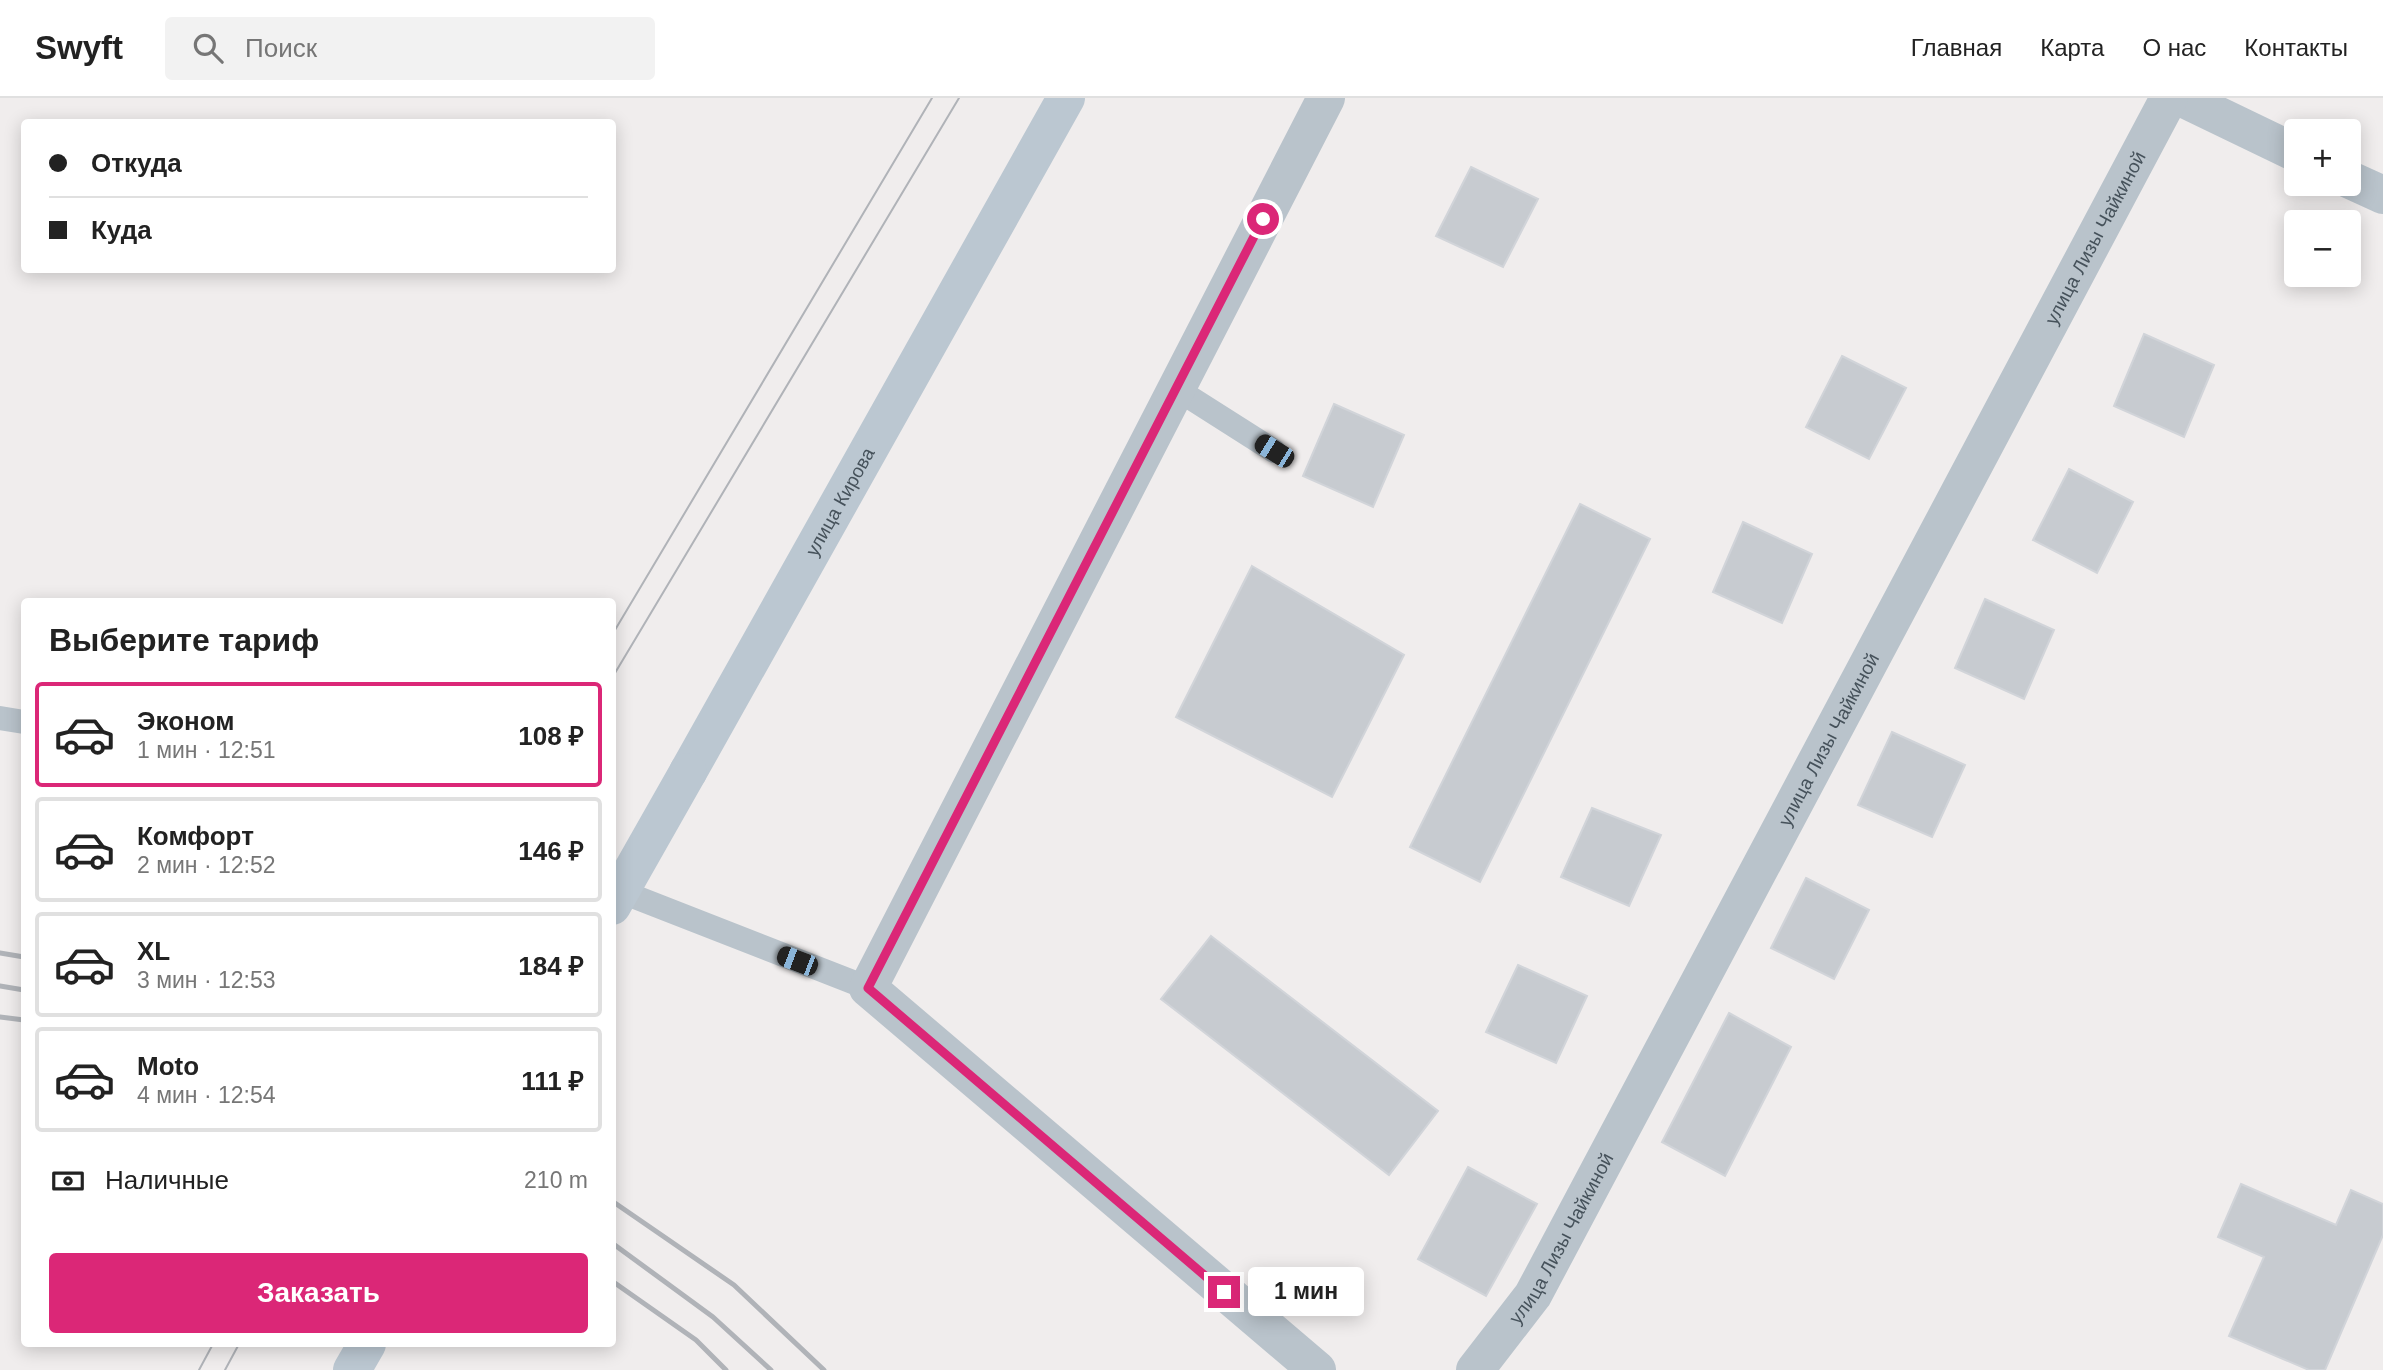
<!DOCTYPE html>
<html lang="ru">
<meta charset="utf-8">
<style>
:root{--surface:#fff;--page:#f2f2f2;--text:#222;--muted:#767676;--line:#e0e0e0;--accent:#db2777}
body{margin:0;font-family:Arial,sans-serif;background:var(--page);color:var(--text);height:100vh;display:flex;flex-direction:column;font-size:26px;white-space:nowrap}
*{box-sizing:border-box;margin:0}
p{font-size:23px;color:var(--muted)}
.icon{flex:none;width:38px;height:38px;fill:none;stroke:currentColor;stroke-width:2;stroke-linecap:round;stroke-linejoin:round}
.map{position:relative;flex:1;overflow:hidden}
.details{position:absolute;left:21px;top:500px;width:595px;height:749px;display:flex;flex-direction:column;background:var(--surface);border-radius:7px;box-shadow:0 4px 18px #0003}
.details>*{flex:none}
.hud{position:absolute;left:21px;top:21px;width:595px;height:154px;border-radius:7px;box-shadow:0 4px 18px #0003;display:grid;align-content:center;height:154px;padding:0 28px;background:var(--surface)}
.fabs{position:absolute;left:2284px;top:21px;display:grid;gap:14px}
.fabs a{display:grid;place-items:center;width:77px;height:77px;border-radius:7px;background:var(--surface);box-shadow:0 4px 18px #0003;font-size:35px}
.end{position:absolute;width:32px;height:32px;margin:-16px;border:9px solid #db2777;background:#fff;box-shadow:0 0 0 4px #fff}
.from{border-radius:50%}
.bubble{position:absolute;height:49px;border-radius:7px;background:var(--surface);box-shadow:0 4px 18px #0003;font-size:23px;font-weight:800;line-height:49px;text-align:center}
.car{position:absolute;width:21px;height:42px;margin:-21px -10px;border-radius:9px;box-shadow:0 0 5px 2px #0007;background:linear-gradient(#222 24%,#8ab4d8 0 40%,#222 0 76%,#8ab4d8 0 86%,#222 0)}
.hud b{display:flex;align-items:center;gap:24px;height:66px;font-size:26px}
.hud b+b{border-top:2px solid var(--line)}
.hud i{width:18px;height:18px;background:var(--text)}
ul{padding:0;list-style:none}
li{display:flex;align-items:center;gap:21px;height:105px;margin:0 14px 10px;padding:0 14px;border:4px solid var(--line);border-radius:7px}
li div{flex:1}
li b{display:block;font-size:26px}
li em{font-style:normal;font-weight:800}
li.active{border-color:var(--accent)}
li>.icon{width:63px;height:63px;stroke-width:1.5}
h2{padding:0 28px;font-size:32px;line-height:84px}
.pay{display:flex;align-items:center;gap:18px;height:77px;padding:0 28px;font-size:26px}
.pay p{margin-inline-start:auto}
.primary-button{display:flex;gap:14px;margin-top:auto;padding:14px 28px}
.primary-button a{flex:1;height:80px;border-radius:7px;background:var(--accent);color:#fff;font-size:28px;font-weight:800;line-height:80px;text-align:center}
header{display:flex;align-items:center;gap:42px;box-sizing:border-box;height:98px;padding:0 35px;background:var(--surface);border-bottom:2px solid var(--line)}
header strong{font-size:33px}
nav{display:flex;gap:38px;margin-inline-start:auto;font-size:24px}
.search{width:490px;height:63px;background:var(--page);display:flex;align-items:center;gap:18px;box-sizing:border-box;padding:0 24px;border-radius:7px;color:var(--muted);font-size:26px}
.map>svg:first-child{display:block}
</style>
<header>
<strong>Swyft</strong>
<div class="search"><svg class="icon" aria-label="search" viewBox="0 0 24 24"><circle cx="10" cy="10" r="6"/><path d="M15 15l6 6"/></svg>Поиск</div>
<nav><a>Главная</a><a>Карта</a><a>О нас</a><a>Контакты</a></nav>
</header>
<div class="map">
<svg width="2383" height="1272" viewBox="0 0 2383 1272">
<rect width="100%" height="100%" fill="#f0eded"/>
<!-- building -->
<g fill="#c7cbd0" stroke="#d1d4d9" stroke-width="2">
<path d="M1471,69L1538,101L1503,169L1436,138Z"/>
<path d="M2144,236L2214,267L2184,339L2114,308Z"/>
<path d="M1842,258L1906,290L1869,361L1806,329Z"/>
<path d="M1334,306L1404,337L1373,409L1303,378Z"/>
<path d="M2069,371L2133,404L2097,475L2033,442Z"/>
<path d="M1580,406L1650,441L1480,784L1410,749Z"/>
<path d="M1743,424L1812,456L1782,525L1713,494Z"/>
<path d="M1252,468L1404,557L1332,699L1176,619Z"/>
<path d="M1985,501L2054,532L2024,601L1955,570Z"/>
<path d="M1892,634L1965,667L1932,739L1858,707Z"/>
<path d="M1592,710L1661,737L1629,808L1561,779Z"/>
<path d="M1806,780L1869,812L1834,881L1771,850Z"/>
<path d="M1211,838L1438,1013L1389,1077L1161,901Z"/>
<path d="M1518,867L1587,898L1556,965L1486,934Z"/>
<path d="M1729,915L1791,949L1725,1078L1662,1044Z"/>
<path d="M1468,1069L1537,1106L1486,1198L1418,1161Z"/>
<path d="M2241,1086L2336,1127L2351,1092L2383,1106V1137L2325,1272H2309L2229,1238L2264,1159L2218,1139Z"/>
</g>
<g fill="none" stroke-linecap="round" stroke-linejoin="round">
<!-- lane -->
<g stroke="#b9c3cb" stroke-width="24">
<path d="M1175,290L1274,353"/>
<path d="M0,620L24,624"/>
<path d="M612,790L868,890"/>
</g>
<!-- street -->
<g stroke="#b9c3cb" stroke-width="38">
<path d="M2182,0L2296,55"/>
<path d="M2348,81L2383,97"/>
<path d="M1317,1272L868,890L1326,0"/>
<path id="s1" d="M1475,1272L1533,1197L2169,0"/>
</g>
<!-- secondary -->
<g stroke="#bbc7d1" stroke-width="38">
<path id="s2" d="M688,674L1066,0"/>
<path d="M352,1272L367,1246"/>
</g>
<!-- tram -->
<g stroke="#b0b3b8" stroke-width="2">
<path d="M612,537L932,0"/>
<path d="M612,580L959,0"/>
<path d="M199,1272L213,1246"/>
<path d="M225,1272L239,1246"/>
</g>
<!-- rail -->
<g stroke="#b0b3b8" stroke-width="5">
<path d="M0,855L24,859"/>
<path d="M0,888L24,892"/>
<path d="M0,919L24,922"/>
<path d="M612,1103L734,1187L824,1272"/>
<path d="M612,1145L713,1219L771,1272"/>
<path d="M612,1183L696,1242L726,1272"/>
</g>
<!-- secondary-bridge -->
<path stroke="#bbc7d1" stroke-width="38" d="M612,808L688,674"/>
</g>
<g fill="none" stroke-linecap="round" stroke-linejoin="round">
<!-- route -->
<path stroke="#db2777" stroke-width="9" d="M1224,1194L868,890L1263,121"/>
</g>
<g text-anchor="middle" stroke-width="5" stroke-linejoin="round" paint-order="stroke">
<!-- street labels -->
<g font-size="19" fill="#46525b" stroke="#fff">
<text dy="7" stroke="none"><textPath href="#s1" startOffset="1292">улица Лизы Чайкиной</textPath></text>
<text dy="7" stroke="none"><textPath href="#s2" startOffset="310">улица Кирова</textPath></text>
<text dy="7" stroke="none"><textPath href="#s1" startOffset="724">улица Лизы Чайкиной</textPath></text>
<text dy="7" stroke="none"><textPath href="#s1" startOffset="158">улица Лизы Чайкиной</textPath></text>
</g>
</g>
</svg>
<div class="fabs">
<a>+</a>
<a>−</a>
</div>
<i class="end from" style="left:1263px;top:121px"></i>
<i class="end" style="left:1224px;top:1194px"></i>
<div class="bubble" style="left:1248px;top:1169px;width:116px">1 мин</div>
<i class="car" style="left:1274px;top:353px;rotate:302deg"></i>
<i class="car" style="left:797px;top:863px;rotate:291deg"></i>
<div class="hud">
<b><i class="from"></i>Откуда</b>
<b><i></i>Куда</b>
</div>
<section class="details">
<h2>Выберите тариф</h2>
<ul>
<li class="active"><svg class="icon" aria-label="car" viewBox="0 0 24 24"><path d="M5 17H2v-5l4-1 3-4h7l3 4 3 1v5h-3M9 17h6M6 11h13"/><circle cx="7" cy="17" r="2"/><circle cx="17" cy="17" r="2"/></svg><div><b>Эконом</b><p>1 мин · 12:51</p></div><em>108 ₽</em></li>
<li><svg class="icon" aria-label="car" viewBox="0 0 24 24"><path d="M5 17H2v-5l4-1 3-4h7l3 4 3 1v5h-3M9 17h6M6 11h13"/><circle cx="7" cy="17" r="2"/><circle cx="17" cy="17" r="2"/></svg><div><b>Комфорт</b><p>2 мин · 12:52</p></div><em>146 ₽</em></li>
<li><svg class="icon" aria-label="car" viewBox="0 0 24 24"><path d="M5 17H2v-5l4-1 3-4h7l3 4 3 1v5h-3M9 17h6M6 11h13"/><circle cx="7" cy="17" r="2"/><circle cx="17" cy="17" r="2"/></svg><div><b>XL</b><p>3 мин · 12:53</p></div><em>184 ₽</em></li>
<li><svg class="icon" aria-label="car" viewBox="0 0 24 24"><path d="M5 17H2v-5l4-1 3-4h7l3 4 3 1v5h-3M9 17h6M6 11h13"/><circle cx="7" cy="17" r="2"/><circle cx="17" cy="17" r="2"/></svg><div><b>Moto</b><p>4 мин · 12:54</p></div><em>111 ₽</em></li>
</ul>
<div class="pay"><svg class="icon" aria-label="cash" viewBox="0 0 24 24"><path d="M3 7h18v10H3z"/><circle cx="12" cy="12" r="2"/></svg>Наличные<p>210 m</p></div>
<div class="primary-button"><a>Заказать</a></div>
</section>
</div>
